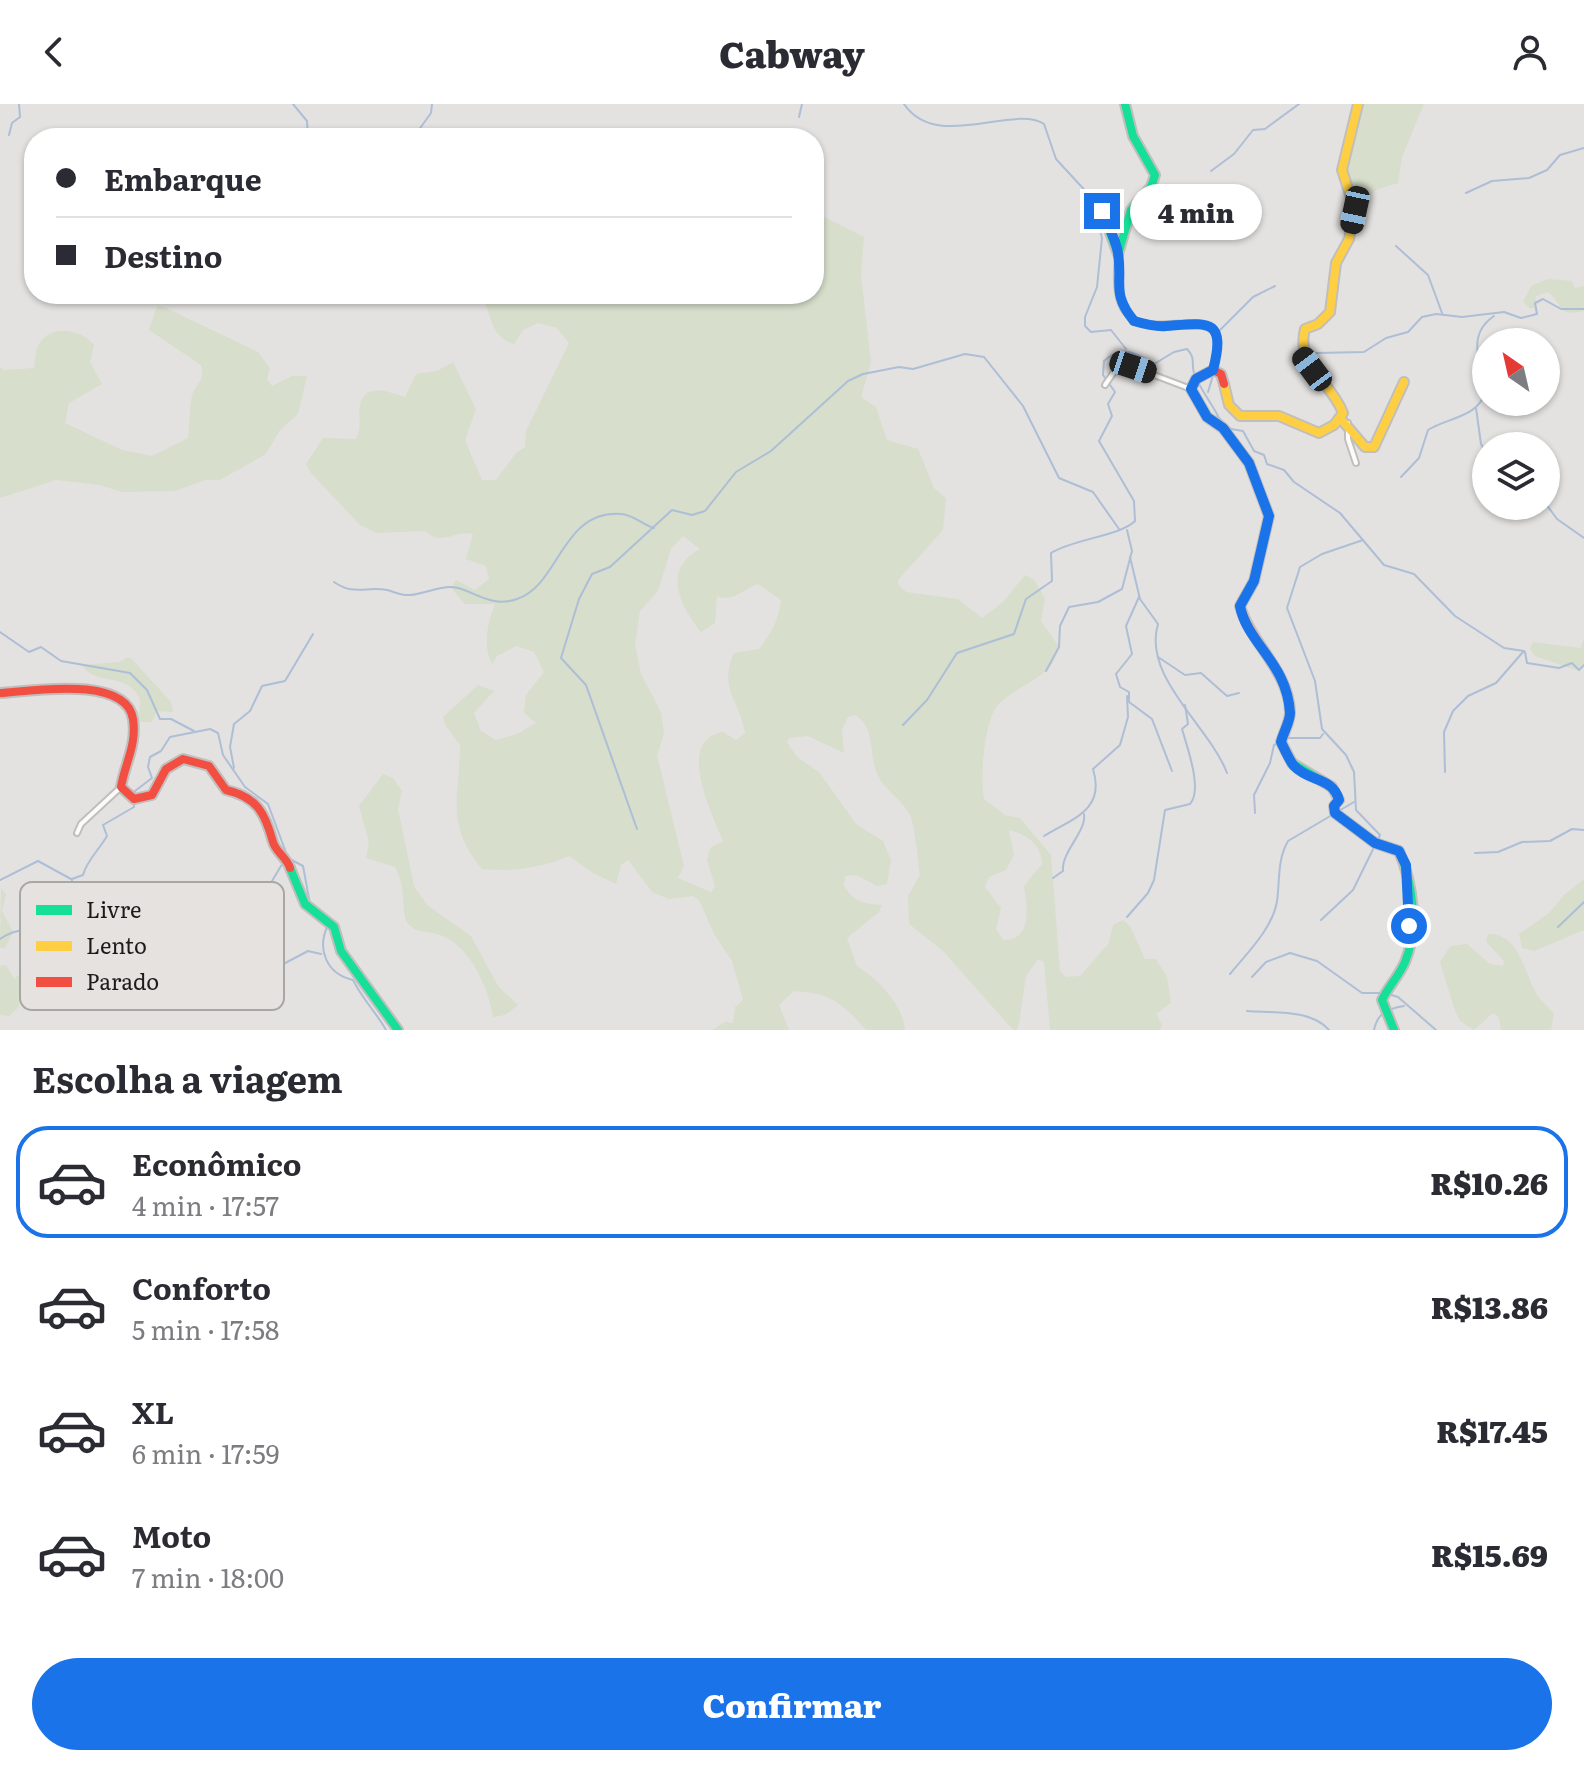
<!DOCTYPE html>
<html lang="pt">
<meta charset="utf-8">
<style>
:root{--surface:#fff;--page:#f2f2f3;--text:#2b2b33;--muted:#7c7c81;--line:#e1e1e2;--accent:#1a73e8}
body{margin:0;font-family:Literata,serif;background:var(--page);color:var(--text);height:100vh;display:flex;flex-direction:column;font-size:30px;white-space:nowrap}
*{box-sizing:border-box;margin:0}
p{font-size:26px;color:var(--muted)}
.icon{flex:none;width:44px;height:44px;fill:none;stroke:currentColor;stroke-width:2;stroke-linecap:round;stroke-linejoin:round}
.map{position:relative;height:926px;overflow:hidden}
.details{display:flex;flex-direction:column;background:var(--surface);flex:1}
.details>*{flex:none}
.top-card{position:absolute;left:24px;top:24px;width:800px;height:176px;border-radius:32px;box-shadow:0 2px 6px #0004;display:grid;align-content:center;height:176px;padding:0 32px;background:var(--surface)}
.needle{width:52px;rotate:326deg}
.fabs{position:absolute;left:1472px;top:224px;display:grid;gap:16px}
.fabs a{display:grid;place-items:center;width:88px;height:88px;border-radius:50%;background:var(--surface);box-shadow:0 2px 6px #0004;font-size:40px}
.end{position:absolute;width:36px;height:36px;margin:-18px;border:10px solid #1a73e8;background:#fff;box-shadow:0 0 0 4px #fff}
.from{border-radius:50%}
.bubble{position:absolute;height:56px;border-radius:28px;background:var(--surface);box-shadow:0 2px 6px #0004;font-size:26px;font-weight:800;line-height:56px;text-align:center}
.car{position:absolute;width:24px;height:48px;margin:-24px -12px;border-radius:10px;box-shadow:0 0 6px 2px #0007;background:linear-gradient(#222 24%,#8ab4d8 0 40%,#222 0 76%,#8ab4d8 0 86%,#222 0)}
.top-card b{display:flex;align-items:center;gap:28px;height:76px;font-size:30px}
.top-card b+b{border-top:2px solid var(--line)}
.top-card i{width:20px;height:20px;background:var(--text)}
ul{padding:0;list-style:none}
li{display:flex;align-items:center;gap:24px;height:112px;margin:0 16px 12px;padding:0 16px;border:4px solid transparent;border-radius:32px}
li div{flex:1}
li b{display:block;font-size:30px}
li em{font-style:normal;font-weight:800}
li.on{border-color:var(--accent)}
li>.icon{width:72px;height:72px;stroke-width:1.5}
h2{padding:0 32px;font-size:36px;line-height:96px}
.primary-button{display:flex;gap:16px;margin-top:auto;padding:16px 32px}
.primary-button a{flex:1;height:92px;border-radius:48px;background:var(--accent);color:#fff;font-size:32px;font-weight:800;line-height:92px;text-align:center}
header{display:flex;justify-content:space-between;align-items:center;height:104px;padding:0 32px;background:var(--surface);font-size:36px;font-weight:800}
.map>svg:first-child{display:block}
</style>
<header><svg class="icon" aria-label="back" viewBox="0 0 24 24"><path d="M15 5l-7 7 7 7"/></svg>Cabway<svg class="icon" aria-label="person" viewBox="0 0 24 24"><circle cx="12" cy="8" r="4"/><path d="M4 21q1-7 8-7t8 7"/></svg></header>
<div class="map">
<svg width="1584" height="926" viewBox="0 0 1584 926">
<rect width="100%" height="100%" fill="#e4e2e0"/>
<!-- green -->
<g fill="#d7decb" fill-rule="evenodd">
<path d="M1359,0H1424L1402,53L1398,79L1376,86L1355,104C1336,64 1353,42 1359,0Z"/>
<path d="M814,108L864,133L861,171L871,258L861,293L876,303L887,336L918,345L934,384L946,394L943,426L899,475L898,480L906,488L958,495L982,514L1003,498L1025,471L1034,476L1045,494L1041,517L1058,541C1058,574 1015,580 997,602C984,620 980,674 984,695L1005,711L1020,714L1051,751L1060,867L1066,873L1080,872L1109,839L1113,821L1123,816L1130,822L1145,855H1156L1167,873L1171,899L1156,910L1162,921L1160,926H1050L1044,858L1038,855L1026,872L1019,919L1017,926H1013L943,847L909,820L908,792L920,771C918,757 915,722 910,711C901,694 883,686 876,667C869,647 875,623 855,611L848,613L842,626L844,649L808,632L789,634L787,638L797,653L819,668L856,720L883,737L891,756L887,780L877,782L856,771L845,772L844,781C852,797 864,800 882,801L879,808L847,834L857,862C878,875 903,901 905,926H866C842,899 831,889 794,887L779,901L789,926H712L725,918L733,919L735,903L743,896L732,857L714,830L699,796L693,792L669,795L652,788L628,756L621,761L616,780L593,769L569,752C541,764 513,768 482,765C444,718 460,694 460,641L446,622L443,613L478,581L494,587L474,609L481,627L496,636L517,630L536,619L524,609L526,591L544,568L534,548L516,542L497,552L492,560C482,541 488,518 495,500H465L451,484L456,476L475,486L489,475L486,462L466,455L473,430C454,426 442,443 425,427L376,429L360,421L311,369L306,360L323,334L356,335C365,319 352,300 368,288L382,286L405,293L416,270L437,267L453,258L476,305L465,336L482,376H496L516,349L525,343L526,327L569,239L557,224L538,219L523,226L514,240C490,234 491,208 481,190H814ZM683,432L700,445C662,465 679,501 701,528L715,519L717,492C733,499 743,485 758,480L781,496C779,516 771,529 759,545L734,549C718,585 740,597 745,629L736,636L723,628C675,636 712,710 723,737L710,744L707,756L715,782L711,788L678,774L684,762L657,651L664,630L661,608L641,570L635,540L640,507L658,487L671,445ZM1009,726C1026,730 1042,741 1042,760L1024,782C1027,803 1033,836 1003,836L996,825L1001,804L985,783L989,773L1006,766L1014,751Z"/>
<path d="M1548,175L1572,177L1575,184L1584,182V207C1555,213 1565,202 1548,188L1536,192L1535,204H1529L1523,198L1531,182Z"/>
<path d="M157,202L164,203L258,248L270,264L267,275L272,282L292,272H307L298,310L280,326L266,350L220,376H206L175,387L123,388L99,381L56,376L0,394V263L4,266L34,264C35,259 35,250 37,245C46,219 80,224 94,241L90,258L102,280L69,299L65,319L122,346L152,352L188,334C190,321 189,305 192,292C195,279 206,277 201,261L149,226Z"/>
<path d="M1584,534V559L1576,566L1535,552L1530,545L1533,538L1581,544Z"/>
<path d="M126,554H131L171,598L173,608L157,607L152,618H138C137,611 142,599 139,593C124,567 96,583 82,561L120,558Z"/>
<path d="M383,670L393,674L402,687L398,705L414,782L427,801L471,832L498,882L518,901L505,911L493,913C489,885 470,841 440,831C427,826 416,831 407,818C401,808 407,784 395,763L366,754L369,739L359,702Z"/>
<path d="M1584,775V826L1534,847L1522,844L1519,830L1549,809L1564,791Z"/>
<path d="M1,784L6,790L2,807L13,828L5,844H0Z"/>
<path d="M63,825L72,870L58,879L54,891L47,893L43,887L49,880L48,870L28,873L20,882L19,903L9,912L0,911V862L6,861L14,875L20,870L26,853L41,856L49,864L56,862L49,835Z"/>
<path d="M1488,830C1519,828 1525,870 1537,891C1542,898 1549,903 1554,910L1551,926H1501L1499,914L1493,909L1474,926L1460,917L1454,904L1440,858L1450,842L1467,840L1490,860L1503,862L1504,857L1486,838Z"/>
</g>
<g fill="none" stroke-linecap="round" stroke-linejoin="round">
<!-- stream -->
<g stroke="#adbed6" stroke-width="2">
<path d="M293,0L307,17L308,34"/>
<path d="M904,0C936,48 1013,0 1044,20L1056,55L1091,93L1102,134L1097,183L1085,213V222L1091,228L1111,226L1126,245"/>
<path d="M799,13L802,0"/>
<path d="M9,31L12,19L20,13L19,0"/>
<path d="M413,34L431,9L432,0"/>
<path d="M1211,67L1234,50L1253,26L1265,25L1299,0"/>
<path d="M1466,89L1492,77L1529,74L1547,66L1560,51L1584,44"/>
<path d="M1396,142L1428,171L1442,209"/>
<path d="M1216,230L1253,193L1275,182"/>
<path d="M1316,249L1364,248L1386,234L1408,228L1422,213L1436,210L1462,213L1504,208L1521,214L1537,210L1535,199L1543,195L1561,205H1584"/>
<path d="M1208,288L1214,268"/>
<path d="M1476,304L1481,340L1486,349"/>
<path d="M1401,373L1419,354L1428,326C1448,313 1479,314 1486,286C1480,258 1466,231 1494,212"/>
<path d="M1546,400L1557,415L1584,434"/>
<path d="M1130,453L1140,495L1158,520C1142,573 1210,623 1227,669"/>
<path d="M334,478C354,492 366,482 387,486C395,488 402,492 410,491C424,490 439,482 452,483C471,484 489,505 517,495C560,481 561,406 621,410C632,410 643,421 654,424"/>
<path d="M1139,493L1126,522L1132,550L1116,570L1120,583L1129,588V598L1152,615L1172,667"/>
<path d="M0,528L29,548L41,543L61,557L130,569L147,586L160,615H171L194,627"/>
<path d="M1525,548L1527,559L1559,564L1572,559L1579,566L1584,561"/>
<path d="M1158,553L1185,571L1201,569L1227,592L1239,589"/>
<path d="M1046,567L1059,543L1060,522L1069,503L1098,498L1122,485L1132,447L1127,426"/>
<path d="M903,621L927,596L957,549L1014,530L1026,495L1052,477L1051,449C1073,435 1120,432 1135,417L1134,397L1099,337L1112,312L1108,300L1115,288L1103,271L1104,257C1123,240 1135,249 1154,260L1174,248L1187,245C1196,254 1191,259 1194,269C1199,284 1213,301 1219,314L1231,325L1243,327L1254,347L1264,351L1267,360L1284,366L1294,378L1340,409L1384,461L1414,470L1455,512L1504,544L1524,547"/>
<path d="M234,664L230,643L234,620L250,607L262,582L285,577L313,530"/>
<path d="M1445,668L1444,628L1453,607L1468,592L1496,579L1523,548"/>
<path d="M1255,709L1254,691L1270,659L1274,641L1287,634H1320L1323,630"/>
<path d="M637,725L586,581L561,554L579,495L592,470L610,463L672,406L692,411L705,407L736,368L771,347L848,277L863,270L899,263L913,265L965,250L984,253L1023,302L1059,374L1093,388L1119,425"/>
<path d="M1044,732C1071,715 1106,707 1093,665L1120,641L1128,613L1127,592"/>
<path d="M1475,749L1498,748L1522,738L1550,737L1572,725L1584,726"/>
<path d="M1053,774L1063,767C1061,748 1087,727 1084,710"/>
<path d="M72,775L83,771C87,756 99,746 107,732L103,721L134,703L135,687L152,674L148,663L150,653L161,647L170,633L210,625L218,629L223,651L245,683L268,700L288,754L303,762L310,800"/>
<path d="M0,776L38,757L71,775"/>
<path d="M156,810L183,787L231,791L269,782L284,757"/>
<path d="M1127,813L1148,789L1154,776L1165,706L1190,700C1203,686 1187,643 1182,625L1188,620L1185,601"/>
<path d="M1321,816L1353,786L1380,731L1356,706L1354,668L1346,651L1322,625L1315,577L1287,504L1300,463L1322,450L1363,436"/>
<path d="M328,821C316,846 327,870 353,876C363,896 376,908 386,926"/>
<path d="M1558,823L1584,798"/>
<path d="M0,835C19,822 30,829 48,817L51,802L71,785L72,776"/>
<path d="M1230,870C1247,849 1273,824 1277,797C1280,777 1277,756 1288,737L1354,698"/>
<path d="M1252,873L1266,858L1290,849L1317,857L1362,889H1382"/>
<path d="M183,887L198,871L224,858L272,866L308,847L321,850"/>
<path d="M1388,890L1398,893L1436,926"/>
<path d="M1247,907C1273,909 1311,905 1329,926"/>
<path d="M1374,926C1378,908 1387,905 1404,902"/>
</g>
<defs>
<g id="street">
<path d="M1118,150C1117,166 1115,184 1121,200C1143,253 1237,176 1213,266"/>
<path d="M1105,281L1116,265L1133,263L1191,285"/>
<path d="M1348,319V335L1356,359"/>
<path d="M77,729L81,720L121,683"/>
</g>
<g id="fast">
<path d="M1102,107L1118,150L1131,106L1151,83L1155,71L1133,32L1125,0"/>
<path d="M1292,659L1332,683L1339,696L1334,702L1335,709L1375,739L1399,747C1413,780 1419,825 1405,858C1399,872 1388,883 1382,896L1394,926"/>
<path d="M290,764L305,800L334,823L341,847L398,926"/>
</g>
<g id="slow">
<path d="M1224,280L1229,301L1240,312H1279L1319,329L1334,321L1343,309C1331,277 1295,262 1305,225L1318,220L1330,208L1336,159L1349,135L1355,106L1342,66L1358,0"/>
<path d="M1340,314L1365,343H1374L1404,278"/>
</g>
<g id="jam">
<path d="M1224,280L1221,270L1213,266L1196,275L1191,285L1207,313L1223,324L1249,359L1269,412L1254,477L1240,502C1251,540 1289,567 1290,608C1290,618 1284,628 1281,638L1292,659"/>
<path d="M0,589C31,587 126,571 133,615C137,641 125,659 121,683L134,695L152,691L166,665L183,655L209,662L226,686C257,693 265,709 273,738C275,747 287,754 290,764"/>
</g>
</defs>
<!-- street casing -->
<use href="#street" stroke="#c1bfbe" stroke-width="8"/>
<!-- fast casing -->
<use href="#fast" stroke="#c1bfbe" stroke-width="12"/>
<!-- slow casing -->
<use href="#slow" stroke="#c1bfbe" stroke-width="12"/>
<!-- jam casing -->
<use href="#jam" stroke="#c1bfbe" stroke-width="12"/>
<!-- street -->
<use href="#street" stroke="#fbfbfa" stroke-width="4"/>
<!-- fast -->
<use href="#fast" stroke="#16e098" stroke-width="8"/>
<!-- slow -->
<use href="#slow" stroke="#ffcf43" stroke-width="8"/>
<!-- jam -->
<use href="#jam" stroke="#f24e42" stroke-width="8"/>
</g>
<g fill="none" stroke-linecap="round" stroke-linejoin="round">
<!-- route -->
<path stroke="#1a73e8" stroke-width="10" d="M1102,107C1107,120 1116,135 1118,149C1123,179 1111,189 1134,217C1144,220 1155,223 1166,222C1207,219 1227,213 1213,266L1196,275L1191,285L1207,313L1223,324L1249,359L1269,412L1254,477L1240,502C1247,540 1287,558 1290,609C1290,618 1283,629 1281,638C1285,646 1289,656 1294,662C1309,678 1333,673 1339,696L1334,702L1335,709L1375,739L1399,747L1406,761L1409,822"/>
</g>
<!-- legend -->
<rect x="20" y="778" width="264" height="128" rx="12" fill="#e5e2df" stroke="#a9a7a4" stroke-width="2"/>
<rect x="36" y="801" width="36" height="10" fill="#16e098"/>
<rect x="36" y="837" width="36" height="10" fill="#ffcf43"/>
<rect x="36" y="873" width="36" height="10" fill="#f24e42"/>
<g font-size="22" fill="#1d1c1b">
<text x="86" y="814">Livre</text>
<text x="86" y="850">Lento</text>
<text x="86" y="886">Parado</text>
</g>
</svg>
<div class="fabs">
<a><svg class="needle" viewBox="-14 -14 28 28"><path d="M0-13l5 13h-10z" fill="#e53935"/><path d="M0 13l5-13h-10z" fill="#7c7c81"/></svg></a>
<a><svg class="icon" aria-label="layers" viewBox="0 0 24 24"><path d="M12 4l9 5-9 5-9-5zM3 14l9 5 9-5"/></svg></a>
</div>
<i class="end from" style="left:1409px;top:822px"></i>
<i class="end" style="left:1102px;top:107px"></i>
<div class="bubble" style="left:1130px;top:80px;width:132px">4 min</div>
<i class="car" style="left:1355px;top:106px;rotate:192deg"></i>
<i class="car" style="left:1133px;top:263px;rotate:108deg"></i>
<i class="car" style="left:1312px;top:265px;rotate:323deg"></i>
<div class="top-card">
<b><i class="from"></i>Embarque</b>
<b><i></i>Destino</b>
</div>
</div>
<section class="details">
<h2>Escolha a viagem</h2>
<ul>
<li class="on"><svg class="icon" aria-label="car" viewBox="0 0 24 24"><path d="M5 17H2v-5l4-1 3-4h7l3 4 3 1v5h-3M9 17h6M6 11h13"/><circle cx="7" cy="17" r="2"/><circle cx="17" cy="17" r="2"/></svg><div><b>Econômico</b><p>4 min · 17:57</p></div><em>R$10.26</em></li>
<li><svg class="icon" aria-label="car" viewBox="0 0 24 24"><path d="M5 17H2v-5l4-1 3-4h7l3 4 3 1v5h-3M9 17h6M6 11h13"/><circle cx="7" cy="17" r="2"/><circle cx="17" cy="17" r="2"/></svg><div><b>Conforto</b><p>5 min · 17:58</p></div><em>R$13.86</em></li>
<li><svg class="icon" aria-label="car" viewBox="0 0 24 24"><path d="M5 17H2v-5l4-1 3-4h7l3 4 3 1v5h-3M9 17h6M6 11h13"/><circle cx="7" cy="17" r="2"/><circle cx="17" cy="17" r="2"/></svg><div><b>XL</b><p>6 min · 17:59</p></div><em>R$17.45</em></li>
<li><svg class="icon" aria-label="car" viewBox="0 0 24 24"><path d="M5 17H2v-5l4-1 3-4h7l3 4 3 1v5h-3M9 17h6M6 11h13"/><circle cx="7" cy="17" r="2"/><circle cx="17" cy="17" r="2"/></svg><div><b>Moto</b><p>7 min · 18:00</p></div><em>R$15.69</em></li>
</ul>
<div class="primary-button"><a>Confirmar</a></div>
</section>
